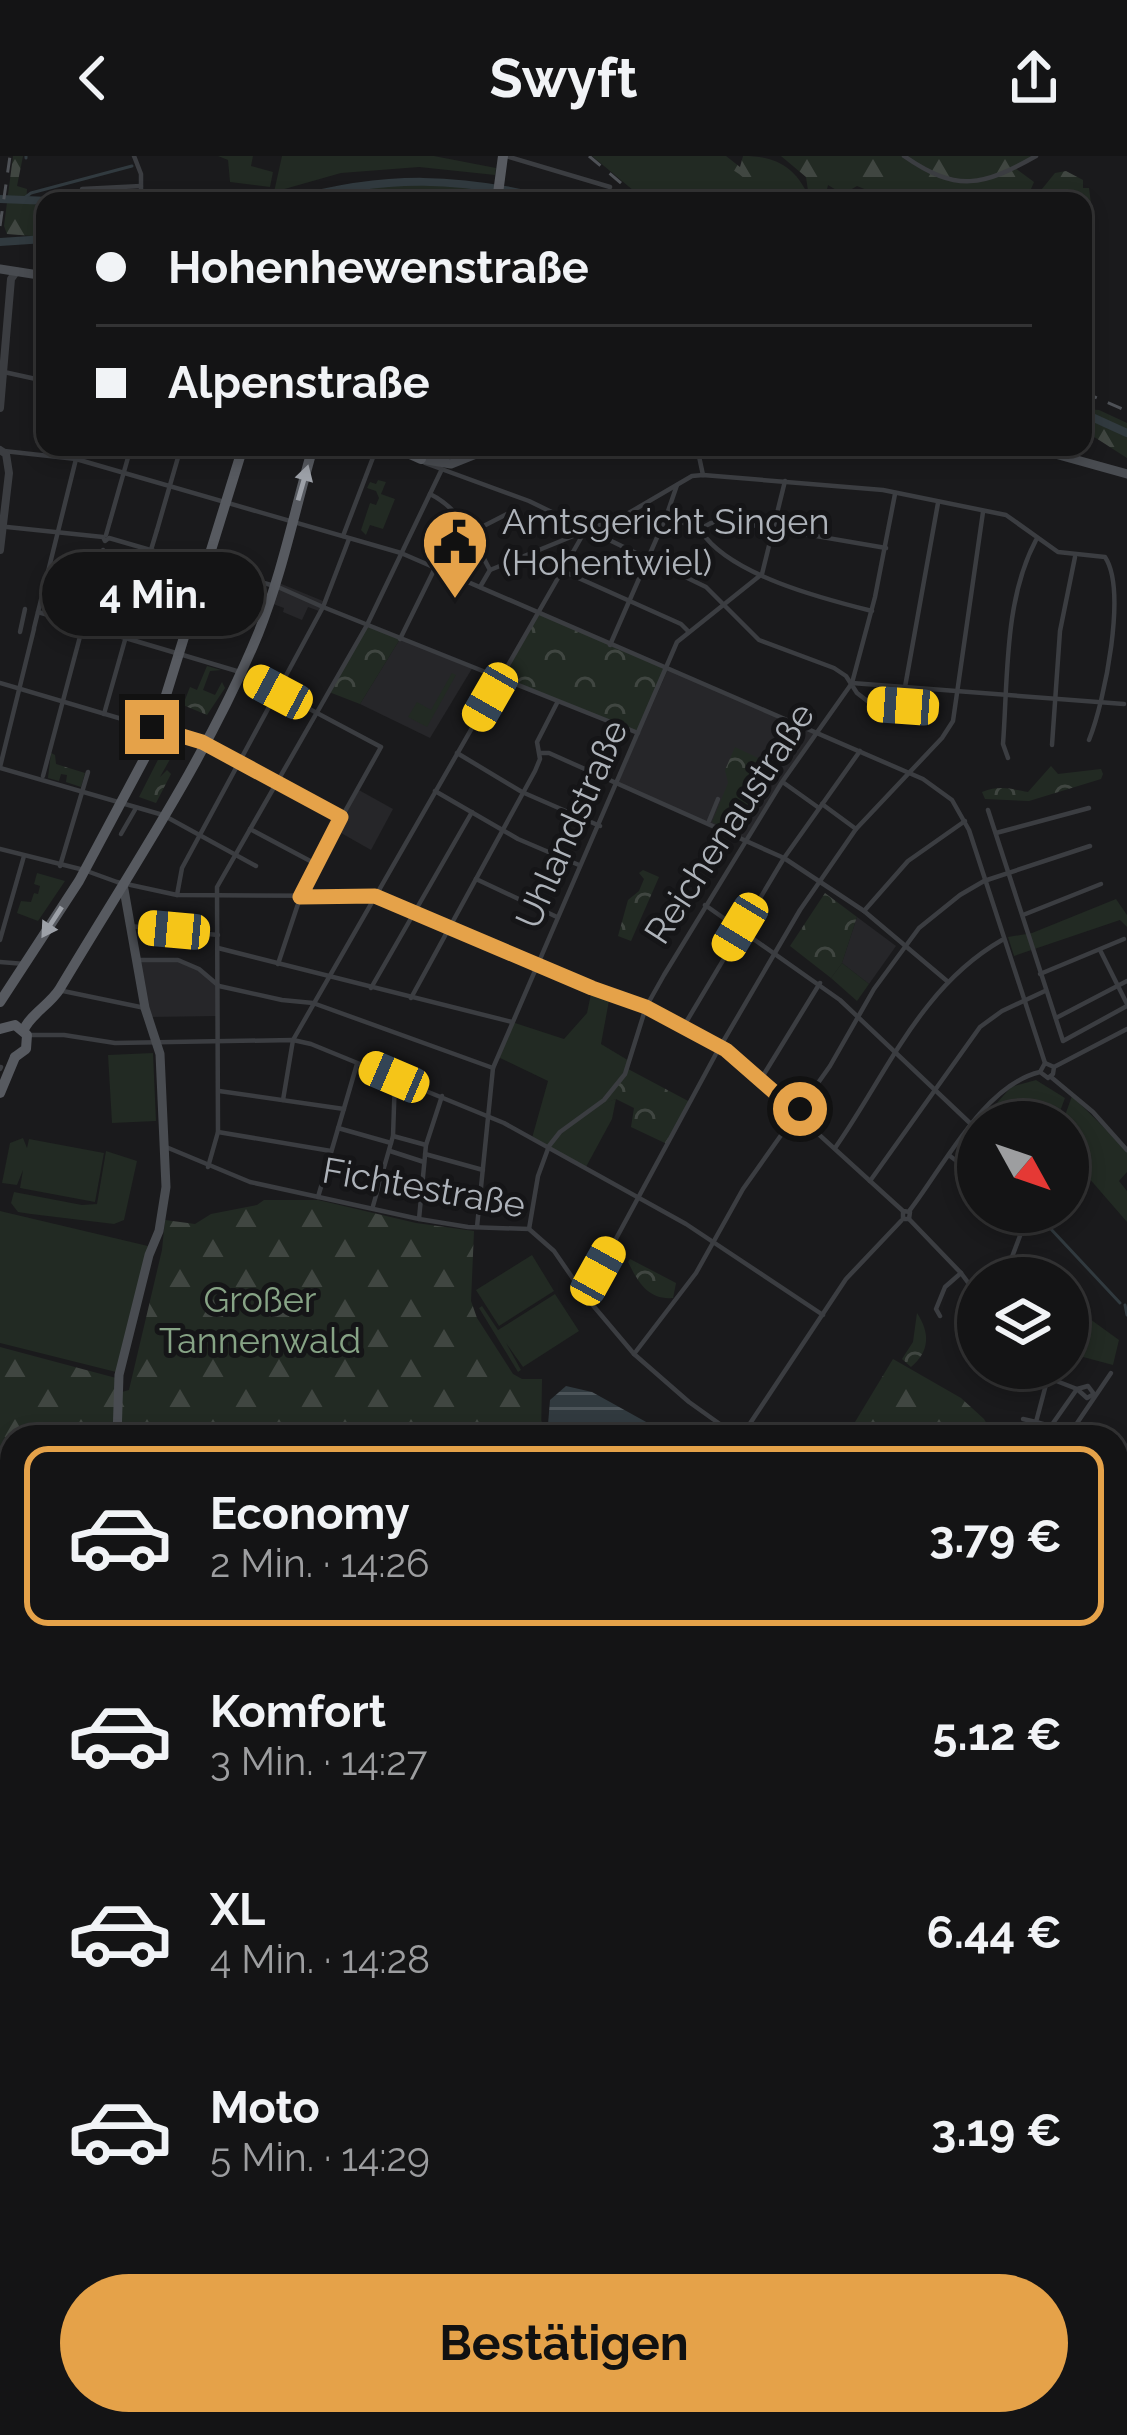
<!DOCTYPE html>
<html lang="de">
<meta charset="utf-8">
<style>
:root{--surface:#141415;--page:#212122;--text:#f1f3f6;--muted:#9d9ea0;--line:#333334;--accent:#e5a249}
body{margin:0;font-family:Raleway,sans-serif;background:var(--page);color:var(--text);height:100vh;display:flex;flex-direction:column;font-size:45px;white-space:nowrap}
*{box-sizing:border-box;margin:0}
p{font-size:39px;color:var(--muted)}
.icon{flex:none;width:66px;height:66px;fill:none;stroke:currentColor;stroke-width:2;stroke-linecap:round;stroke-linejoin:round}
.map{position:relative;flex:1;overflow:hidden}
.panel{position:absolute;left:0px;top:1269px;width:1128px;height:1011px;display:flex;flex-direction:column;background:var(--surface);border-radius:36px 36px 0 0;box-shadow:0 6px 18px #0003,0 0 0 3px var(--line)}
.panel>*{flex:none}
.banner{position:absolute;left:36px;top:36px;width:1056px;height:264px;border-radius:24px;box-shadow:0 6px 18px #0003,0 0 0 3px var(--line);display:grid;align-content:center;height:264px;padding:0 60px;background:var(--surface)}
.needle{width:78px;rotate:130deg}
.controls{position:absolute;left:957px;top:945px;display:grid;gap:24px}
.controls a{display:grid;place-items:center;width:132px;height:132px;border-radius:50%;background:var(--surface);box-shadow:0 6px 18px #0003,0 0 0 3px var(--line);font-size:60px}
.end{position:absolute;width:54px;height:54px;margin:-27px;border:15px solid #e5a249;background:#111;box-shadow:0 0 0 6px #111}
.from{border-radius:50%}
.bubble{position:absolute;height:84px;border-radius:42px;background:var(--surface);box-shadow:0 6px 18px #0003,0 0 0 3px var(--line);font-size:39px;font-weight:700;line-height:84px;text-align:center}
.car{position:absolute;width:36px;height:72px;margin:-36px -18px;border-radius:15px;box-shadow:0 0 9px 3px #0007;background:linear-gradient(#f5c518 24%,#345 0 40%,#f5c518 0 76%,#345 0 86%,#f5c518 0)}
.banner b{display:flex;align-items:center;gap:42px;height:114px;font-size:45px}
.banner b+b{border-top:3px solid var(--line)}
.banner i{width:30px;height:30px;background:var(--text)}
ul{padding:21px 0 0;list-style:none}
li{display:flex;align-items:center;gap:36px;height:180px;margin:0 24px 18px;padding:0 36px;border:6px solid transparent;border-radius:24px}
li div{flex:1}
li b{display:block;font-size:45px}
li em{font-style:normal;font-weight:700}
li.active{border-color:var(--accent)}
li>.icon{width:108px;height:108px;stroke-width:1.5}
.primary-button{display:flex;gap:24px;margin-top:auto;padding:24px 60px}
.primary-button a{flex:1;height:138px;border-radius:72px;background:var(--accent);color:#111;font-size:48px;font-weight:700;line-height:138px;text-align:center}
header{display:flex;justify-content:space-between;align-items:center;height:156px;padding:0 60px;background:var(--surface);font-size:54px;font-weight:700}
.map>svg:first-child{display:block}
</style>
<header><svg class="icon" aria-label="back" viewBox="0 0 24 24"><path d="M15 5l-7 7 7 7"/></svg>Swyft<svg class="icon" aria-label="share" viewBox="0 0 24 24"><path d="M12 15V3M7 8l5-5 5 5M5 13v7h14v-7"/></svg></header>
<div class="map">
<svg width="1127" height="2279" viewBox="0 0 1127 2279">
<defs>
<pattern id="forest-firs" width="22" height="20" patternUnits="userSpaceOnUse" patternTransform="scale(3)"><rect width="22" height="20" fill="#222a23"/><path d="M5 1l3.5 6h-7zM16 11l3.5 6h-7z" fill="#404641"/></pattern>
<pattern id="park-crowns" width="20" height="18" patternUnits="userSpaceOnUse" patternTransform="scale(3)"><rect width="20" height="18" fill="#222a23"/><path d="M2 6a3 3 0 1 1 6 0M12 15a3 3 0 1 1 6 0" fill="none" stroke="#404641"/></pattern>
<pattern id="water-rules" width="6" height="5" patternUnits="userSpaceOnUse" patternTransform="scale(3)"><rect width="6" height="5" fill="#313a3f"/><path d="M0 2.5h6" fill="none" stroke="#4c5459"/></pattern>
</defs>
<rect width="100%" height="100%" fill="#1a1a1c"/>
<!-- built -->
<g fill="#262629">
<path d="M279,427L323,445L319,455L308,451L302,464L283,456L284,452L273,448Z"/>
<path d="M400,483L473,511L430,582L360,548Z"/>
<path d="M668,513L817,577L746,683L617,629Z"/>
<path d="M357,633L393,653L371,694L334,673Z"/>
<path d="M857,761L896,790L869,828L842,807Z"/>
<path d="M171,803L194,811L219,830L218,860L149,861L136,804Z"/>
</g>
<!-- green -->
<g fill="#222a23">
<path d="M218,0H253L251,10L273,16L270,31L230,26L228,4Z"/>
<path d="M282,0H434L496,12L495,19L419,11L341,17L274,36Z"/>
<path d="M592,0H712L724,17L723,11L729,10L774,45H646Z"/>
<path d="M378,324L386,326L381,338L395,343L383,373L370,369L366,379L361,374L370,347L376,349L379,342L376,335L367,332L370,326L376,328Z"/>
<path d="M452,517L456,519L427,571L408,561L417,546L431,554Z"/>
<path d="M37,717L65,725L38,765L17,757L21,745L31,746L34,737L38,738L40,730L34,728Z"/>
<path d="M1116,743L1127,759V771L1120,764L1014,800L1008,781L1032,777Z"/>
<path d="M842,807L869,828L857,845L831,822Z"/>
<path d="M592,833L610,839L601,888L631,906L601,948L616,943L612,963L586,1011L532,982L548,925L498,901L512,866L564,883L587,857Z"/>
<path d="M153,897L156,965L112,967L108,899Z"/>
<path d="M1036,924L1065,942L1059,958L1064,962L1072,940L1127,994V1016L1119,1025L1127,1035V1066L1068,998V966H980L1011,931Z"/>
<path d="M23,982L27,992L29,983L104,997L95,1046L20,1032L23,1014L17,1029L2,1027L10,987Z"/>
<path d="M106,995L137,1005L124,1064L114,1068L31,1058L18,1056L11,1047L14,1036L82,1049L97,1048Z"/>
<path d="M0,1055L148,1090L116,1216L0,1187Z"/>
<path d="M532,1099L554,1135L499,1170L476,1134Z"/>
<path d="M1068,1137L1077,1144L1072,1150L1119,1184L1113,1209L1068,1197Z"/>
<path d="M555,1138L579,1175L523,1211L506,1187L521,1214L518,1216L479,1152L482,1150L498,1174Z"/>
<path d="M1116,1608C1127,1634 1127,1667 1116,1696Z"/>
<path d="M1127,1675V2032L1116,2021V1704Z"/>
<path d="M0,1695L12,1707V1772L0,1758Z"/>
<path d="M1127,2048V2240L1116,2244V2054Z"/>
<path d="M488,2268H642L644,2279H490Z"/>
<path d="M646,2268H695L721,2279H647Z"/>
<path d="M948,2268H1059L1029,2279H944Z"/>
</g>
<!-- forest -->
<g fill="url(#forest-firs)">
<path d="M13,0H23L17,30L27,33L26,47L45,50V81L7,78L4,70Z"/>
<path d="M712,0H726L740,11L743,0C775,0 795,10 809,41L806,21L781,0H1036L1015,12L1034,26L1027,42L1042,33L1055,17L1066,15L1083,24V32H1089L1092,56L1083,63V45H870L872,36L857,30L843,38L828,29L824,45C801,45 772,50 755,34C744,23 740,15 724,11V16L741,34L729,31L707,13Z"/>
<path d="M1083,253L1099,254L1127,267V302L1088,277L1083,283Z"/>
<path d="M264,1044H318L416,1067L474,1075L471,1145L477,1162L513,1218L522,1223H542L541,1281H339L305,1273L312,1281H120L122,1236L129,1234L162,1094L165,1064L195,1068L211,1058L257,1049Z"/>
<path d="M0,1191L116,1222L114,1281H12V1707L0,1695Z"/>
<path d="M893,1203L961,1242L984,1263L994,1281H846Z"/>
<path d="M0,1758L12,1772V2169L0,2164V1941L5,1944L12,1938L7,1932L0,1936Z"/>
<path d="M68,2268H274L273,2279H0V2276L69,2277Z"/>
<path d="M345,2269H431L432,2278L376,2279L378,2275Z"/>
</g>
<!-- park -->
<g fill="url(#park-crowns)">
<path d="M444,25L493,30L491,45H309L327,33Z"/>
<path d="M130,409L143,411L135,436L124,433L121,444L116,442L118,434L108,431L109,419L124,422Z"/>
<path d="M539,457L668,513L638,577L501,524Z"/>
<path d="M367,469L400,483L360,548L329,536Z"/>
<path d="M207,510L221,514L210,515L203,534L215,539L222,526L225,532L207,559L183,549L190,531L197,534Z"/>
<path d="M735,591L779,612L740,679L712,666L728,627L725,614Z"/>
<path d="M164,592L174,596L160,621L167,614L171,618L156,647L139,641Z"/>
<path d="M51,597L55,599L56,608L85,617L81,631L66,626L67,619L61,618L59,625L48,622Z"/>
<path d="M1051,610L1058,618L1101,613L1103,618L1101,623L1029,645L985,643L982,636C1001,629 1010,633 1028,636Z"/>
<path d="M643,714L659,721L631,785L618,780L628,744L639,735L644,723L639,717Z"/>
<path d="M825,737L857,761L842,807L831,822L790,790Z"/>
<path d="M628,913L690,946L667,988L631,971L634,952L616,943L597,950Z"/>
<path d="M630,1103L676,1127L673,1142C648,1144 638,1126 628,1106Z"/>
<path d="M917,1157C930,1177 930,1195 911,1211L902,1203L913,1186Z"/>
<path d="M1127,1511V1615L1116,1601V1515Z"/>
<path d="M1127,1674V1908L1116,1903V1702Z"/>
</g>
<!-- water -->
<path fill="url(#water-rules)" d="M566,1230L592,1236L657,1272L651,1281H547L550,1244Z"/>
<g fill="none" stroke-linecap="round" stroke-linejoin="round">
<!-- stream -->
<g stroke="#313a3f" stroke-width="3">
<path d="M26,2V0"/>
<path d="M23,43L31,37L132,10"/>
<path d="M1035,1056L1120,1147"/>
<path d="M1125,1149L1127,1159"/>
<path d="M1116,1518L1127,1512"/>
<path d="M1116,1602L1127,1615"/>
<path d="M1116,1704L1127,1675"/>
<path d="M1116,1890L1127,1875"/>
<path d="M1116,2053L1127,2045"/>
<path d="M1116,2172L1127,2161"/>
<path d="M1116,2236L1120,2239"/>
<path d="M1124,2243L1127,2245"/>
<path d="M511,2268L512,2279"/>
<path d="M799,2268L800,2279"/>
<path d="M945,2279L950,2268"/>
</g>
<!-- river -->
<g stroke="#313a3f" stroke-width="8">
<path d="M0,43L50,45"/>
<path d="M291,45C386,18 461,21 556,45"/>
<path d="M0,86L45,83"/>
<path d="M1083,257L1127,277"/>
</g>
<!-- pedestrian -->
<g stroke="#3b3d41" stroke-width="4.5">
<path d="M4,216L45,225"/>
<path d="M7,371L103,381L105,385L109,382L278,431L323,451"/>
<path d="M106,379L110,365"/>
<path d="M144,417L157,374"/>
<path d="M34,472L79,291"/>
<path d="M20,476L25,453"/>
</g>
<!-- minor -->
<g stroke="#3b3d41" stroke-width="4.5">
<path d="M134,0L141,18V45"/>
<path d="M506,0L610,31"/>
<path d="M904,0C957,37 983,30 1036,0"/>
<path d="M82,33L141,30"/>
<path d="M273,38L279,37"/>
<path d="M697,291L703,319"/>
<path d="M50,294L51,291"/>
<path d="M4,295L76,303L401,397L923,623L952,644L969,674L1045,907"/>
<path d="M425,307L529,345L706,431L759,484L834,512L846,520L857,537L870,547L903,550"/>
<path d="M430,338C462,354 473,383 490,414L480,431"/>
<path d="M666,361L700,373L711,367L734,366L886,392"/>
<path d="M110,365L131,291"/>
<path d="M157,374L181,291"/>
<path d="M701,375C729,419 824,443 872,455"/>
<path d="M470,377L507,358"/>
<path d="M343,380L377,291"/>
<path d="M490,414L627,358L692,320L703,319L883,334L1006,359L1058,396L1105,401C1127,434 1105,544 1089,584"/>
<path d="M565,416L681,468L689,476"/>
<path d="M323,451L638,577"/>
<path d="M38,456L240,516L381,591L305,727L278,808"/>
<path d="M400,483L435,412"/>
<path d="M610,489L666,361L677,329"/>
<path d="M0,527L203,587L339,660"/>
<path d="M852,527L1124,548"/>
<path d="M905,531L938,347"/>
<path d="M104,558L144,417"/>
<path d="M1052,589L1060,475L1075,401"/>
<path d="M457,597L522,636L600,670"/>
<path d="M540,597H549L784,702L864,755L947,825"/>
<path d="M1008,602L1003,588C1008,522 1004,444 1036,384"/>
<path d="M0,611L34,473"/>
<path d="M0,612L163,659L256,710"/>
<path d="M43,620L103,394"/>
<path d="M784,627L819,652"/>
<path d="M435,635L518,683L579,709"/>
<path d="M822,648L856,673"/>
<path d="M988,654L1063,885L1127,850"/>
<path d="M709,665L718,643"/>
<path d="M250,673L314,707"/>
<path d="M996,677L1089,652"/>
<path d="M121,678L136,652"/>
<path d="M0,693L84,714"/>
<path d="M60,710L88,616"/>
<path d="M84,714L117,726L177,739L375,740L592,833L646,851L726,894L903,1055V1063H909L910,1056L903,1055"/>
<path d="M476,723L557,761"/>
<path d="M177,739L182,712L323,451L349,383"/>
<path d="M705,749L840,844L972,969"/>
<path d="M864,755L908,705L965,665"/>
<path d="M1023,759L1101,728"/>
<path d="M130,770L218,779"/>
<path d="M0,784L24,700"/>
<path d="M218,792L512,866"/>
<path d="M1100,794L1127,848"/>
<path d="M136,804H178L199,813L219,830L282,844L313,847L493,912"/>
<path d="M0,806L25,808"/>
<path d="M1040,818L1124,783"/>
<path d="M371,832L472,656"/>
<path d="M63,835L145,852"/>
<path d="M411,842L535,615L540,603L537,586L557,547"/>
<path d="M1056,862L1127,825"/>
<path d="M685,868L784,702L860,595"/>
<path d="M29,879H64L115,887L293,884L311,888L504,967L686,1068L823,1159"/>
<path d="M1054,911L1127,873"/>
<path d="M0,913L1,911"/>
<path d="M1051,921L1093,956L1127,994"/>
<path d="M761,923L820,827"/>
<path d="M219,935L344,953"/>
<path d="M283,944L293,884L585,375"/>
<path d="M338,972L391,987"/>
<path d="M218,976L331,995"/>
<path d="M393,980L426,989"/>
<path d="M166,991L250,1026L419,1063L468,1071L529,1073L554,1095L585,1140L634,1198L689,1246L738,1281"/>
<path d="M835,992C887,918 920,831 1002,784"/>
<path d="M390,995L424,1006"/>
<path d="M425,998L483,1014"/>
<path d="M950,1000L958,1006L978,1004"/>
<path d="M208,1011L218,976L217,731L367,469L441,315"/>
<path d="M870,1025L980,871L1002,855L1045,835"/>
<path d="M318,1041L357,908"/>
<path d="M373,1050L393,980L395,921"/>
<path d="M910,1054C944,1010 984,929 1040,916L1045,907L1054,911L1053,918L1048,922L1040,916"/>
<path d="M419,1063L426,989L442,940"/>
<path d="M909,1063L961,1117L978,1140"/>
<path d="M477,1071L493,912L677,486L762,418L785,325"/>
<path d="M529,1073L538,1020L549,990L560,976L604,944L625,918L646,851L664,819L782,626L852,527L875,441L895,338"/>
<path d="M1004,1122L1029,1056"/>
<path d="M585,1140L717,896L800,754L856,673L942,582L953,565L983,356"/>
<path d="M940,1160L936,1153L945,1131L961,1117"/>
<path d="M634,1198L696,1117L743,1033L830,910L874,833L919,772L960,739L984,725L1090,690"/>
<path d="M1023,1212L1077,1233L1087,1242L1094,1238L1088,1230L1077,1233"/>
<path d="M1048,1221L1036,1266L1071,1276L1111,1217"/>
<path d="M1023,1263L1036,1266"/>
<path d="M1051,1270L1077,1233"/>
<path d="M741,1281L846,1123L901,1065"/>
<path d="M1116,1460L1127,1455"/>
</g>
<!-- tertiary -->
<g stroke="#3b3d41" stroke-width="8">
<path d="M0,252L11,123L16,116"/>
<path d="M0,294L6,298L9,317L0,394"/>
</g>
<!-- secondary -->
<g stroke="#494c51" stroke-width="9">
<path d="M0,113L45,120"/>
<path d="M1030,291L1127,318"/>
<path d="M428,297L464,299"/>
<path d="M421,303L451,308L491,292"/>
<path d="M117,1281L119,1219L149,1099L159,1075L166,1031L160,898L145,852L123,728"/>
<path d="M328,2268L332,2279"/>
</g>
<!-- primary -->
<g stroke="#575a60" stroke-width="10">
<path d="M497,45L503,0"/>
<path d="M394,291L421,303"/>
<path d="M413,291L428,297"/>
<path d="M0,846L79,725L149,594L243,291"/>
<path d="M0,873L15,869L27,879L26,893L15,901"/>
<path d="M24,874C28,861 50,848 59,834C128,718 207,602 258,478C282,418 295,353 313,291"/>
<path d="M0,937L15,901"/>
</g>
<!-- rail -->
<g stroke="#4e5156" stroke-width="3" stroke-dasharray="15 12" stroke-linecap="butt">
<path d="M589,0L642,45"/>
<path d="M0,70L10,0"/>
<path d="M1083,236L1127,255"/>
</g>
</g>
<!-- one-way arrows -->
<defs><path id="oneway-solid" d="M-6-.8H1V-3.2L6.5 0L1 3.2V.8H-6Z" transform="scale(3)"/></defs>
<g fill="#9da1a8">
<use href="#oneway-solid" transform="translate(303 327) rotate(-74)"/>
<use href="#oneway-solid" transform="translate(52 766) rotate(123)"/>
</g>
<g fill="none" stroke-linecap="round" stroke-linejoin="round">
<!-- route -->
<path stroke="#e5a249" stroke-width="15" d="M152,571L202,586L341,661L300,741L375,740L592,832L646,851L726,894L797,956L800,953"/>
</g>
<!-- icons -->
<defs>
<symbol id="civic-pin" viewBox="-11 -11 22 30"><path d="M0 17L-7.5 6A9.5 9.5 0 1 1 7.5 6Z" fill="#e5a249" stroke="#151517"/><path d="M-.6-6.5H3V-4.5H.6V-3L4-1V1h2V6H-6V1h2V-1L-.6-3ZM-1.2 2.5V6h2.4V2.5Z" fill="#111"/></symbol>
</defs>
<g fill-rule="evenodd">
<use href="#civic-pin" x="417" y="348" width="76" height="104"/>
</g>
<g text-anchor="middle" stroke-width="10" stroke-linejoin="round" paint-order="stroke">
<!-- poi labels -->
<g font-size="36" fill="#aeb3ba" stroke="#151517" text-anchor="start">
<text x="502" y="378">Amtsgericht Singen<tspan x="502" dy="41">(Hohentwiel)</tspan></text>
</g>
<!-- street labels -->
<g font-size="36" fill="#aeb3ba" stroke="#151517">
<text transform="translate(729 667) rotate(-57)" y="13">Reichenaustraße</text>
<text transform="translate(571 668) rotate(-66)" y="13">Uhlandstraße</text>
<text transform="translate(424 1031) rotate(10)" y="13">Fichtestraße</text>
</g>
<!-- park labels -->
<g font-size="36" fill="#87a486" stroke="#151517">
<text x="260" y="1156">Großer<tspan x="260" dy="41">Tannenwald</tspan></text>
</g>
</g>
</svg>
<div class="controls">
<a><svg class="needle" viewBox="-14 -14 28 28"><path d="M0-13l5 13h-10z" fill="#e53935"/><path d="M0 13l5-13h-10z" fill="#9d9ea0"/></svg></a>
<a><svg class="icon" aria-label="layers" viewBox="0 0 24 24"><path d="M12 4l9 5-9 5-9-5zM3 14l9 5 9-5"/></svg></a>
</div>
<i class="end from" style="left:800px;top:953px"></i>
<i class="end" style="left:152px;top:571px"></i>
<div class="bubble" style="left:42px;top:396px;width:222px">4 Min.</div>
<i class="car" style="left:278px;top:536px;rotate:298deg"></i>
<i class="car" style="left:490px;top:541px;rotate:210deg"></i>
<i class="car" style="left:903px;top:550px;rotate:274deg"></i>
<i class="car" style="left:740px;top:771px;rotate:211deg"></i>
<i class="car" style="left:174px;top:774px;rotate:275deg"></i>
<i class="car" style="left:394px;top:921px;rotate:293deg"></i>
<i class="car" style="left:598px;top:1115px;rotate:29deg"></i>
<div class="banner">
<b><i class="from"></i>Hohenhewenstraße</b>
<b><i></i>Alpenstraße</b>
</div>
<section class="panel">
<ul>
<li class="active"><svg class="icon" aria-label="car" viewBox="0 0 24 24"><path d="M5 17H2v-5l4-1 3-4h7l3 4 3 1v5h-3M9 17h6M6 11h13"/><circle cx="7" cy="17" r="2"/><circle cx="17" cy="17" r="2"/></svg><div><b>Economy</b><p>2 Min. · 14:26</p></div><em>3.79 €</em></li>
<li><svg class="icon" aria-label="car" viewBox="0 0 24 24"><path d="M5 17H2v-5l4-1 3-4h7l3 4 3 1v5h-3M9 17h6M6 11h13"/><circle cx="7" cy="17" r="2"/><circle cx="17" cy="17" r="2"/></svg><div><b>Komfort</b><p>3 Min. · 14:27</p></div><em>5.12 €</em></li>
<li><svg class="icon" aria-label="car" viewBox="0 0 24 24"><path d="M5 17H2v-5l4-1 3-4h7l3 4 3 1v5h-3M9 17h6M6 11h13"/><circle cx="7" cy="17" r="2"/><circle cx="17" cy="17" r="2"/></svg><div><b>XL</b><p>4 Min. · 14:28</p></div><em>6.44 €</em></li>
<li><svg class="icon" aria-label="car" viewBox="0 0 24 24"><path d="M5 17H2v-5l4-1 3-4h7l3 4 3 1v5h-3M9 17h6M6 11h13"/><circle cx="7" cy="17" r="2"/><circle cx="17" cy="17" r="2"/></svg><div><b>Moto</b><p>5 Min. · 14:29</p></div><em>3.19 €</em></li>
</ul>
<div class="primary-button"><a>Bestätigen</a></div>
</section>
</div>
